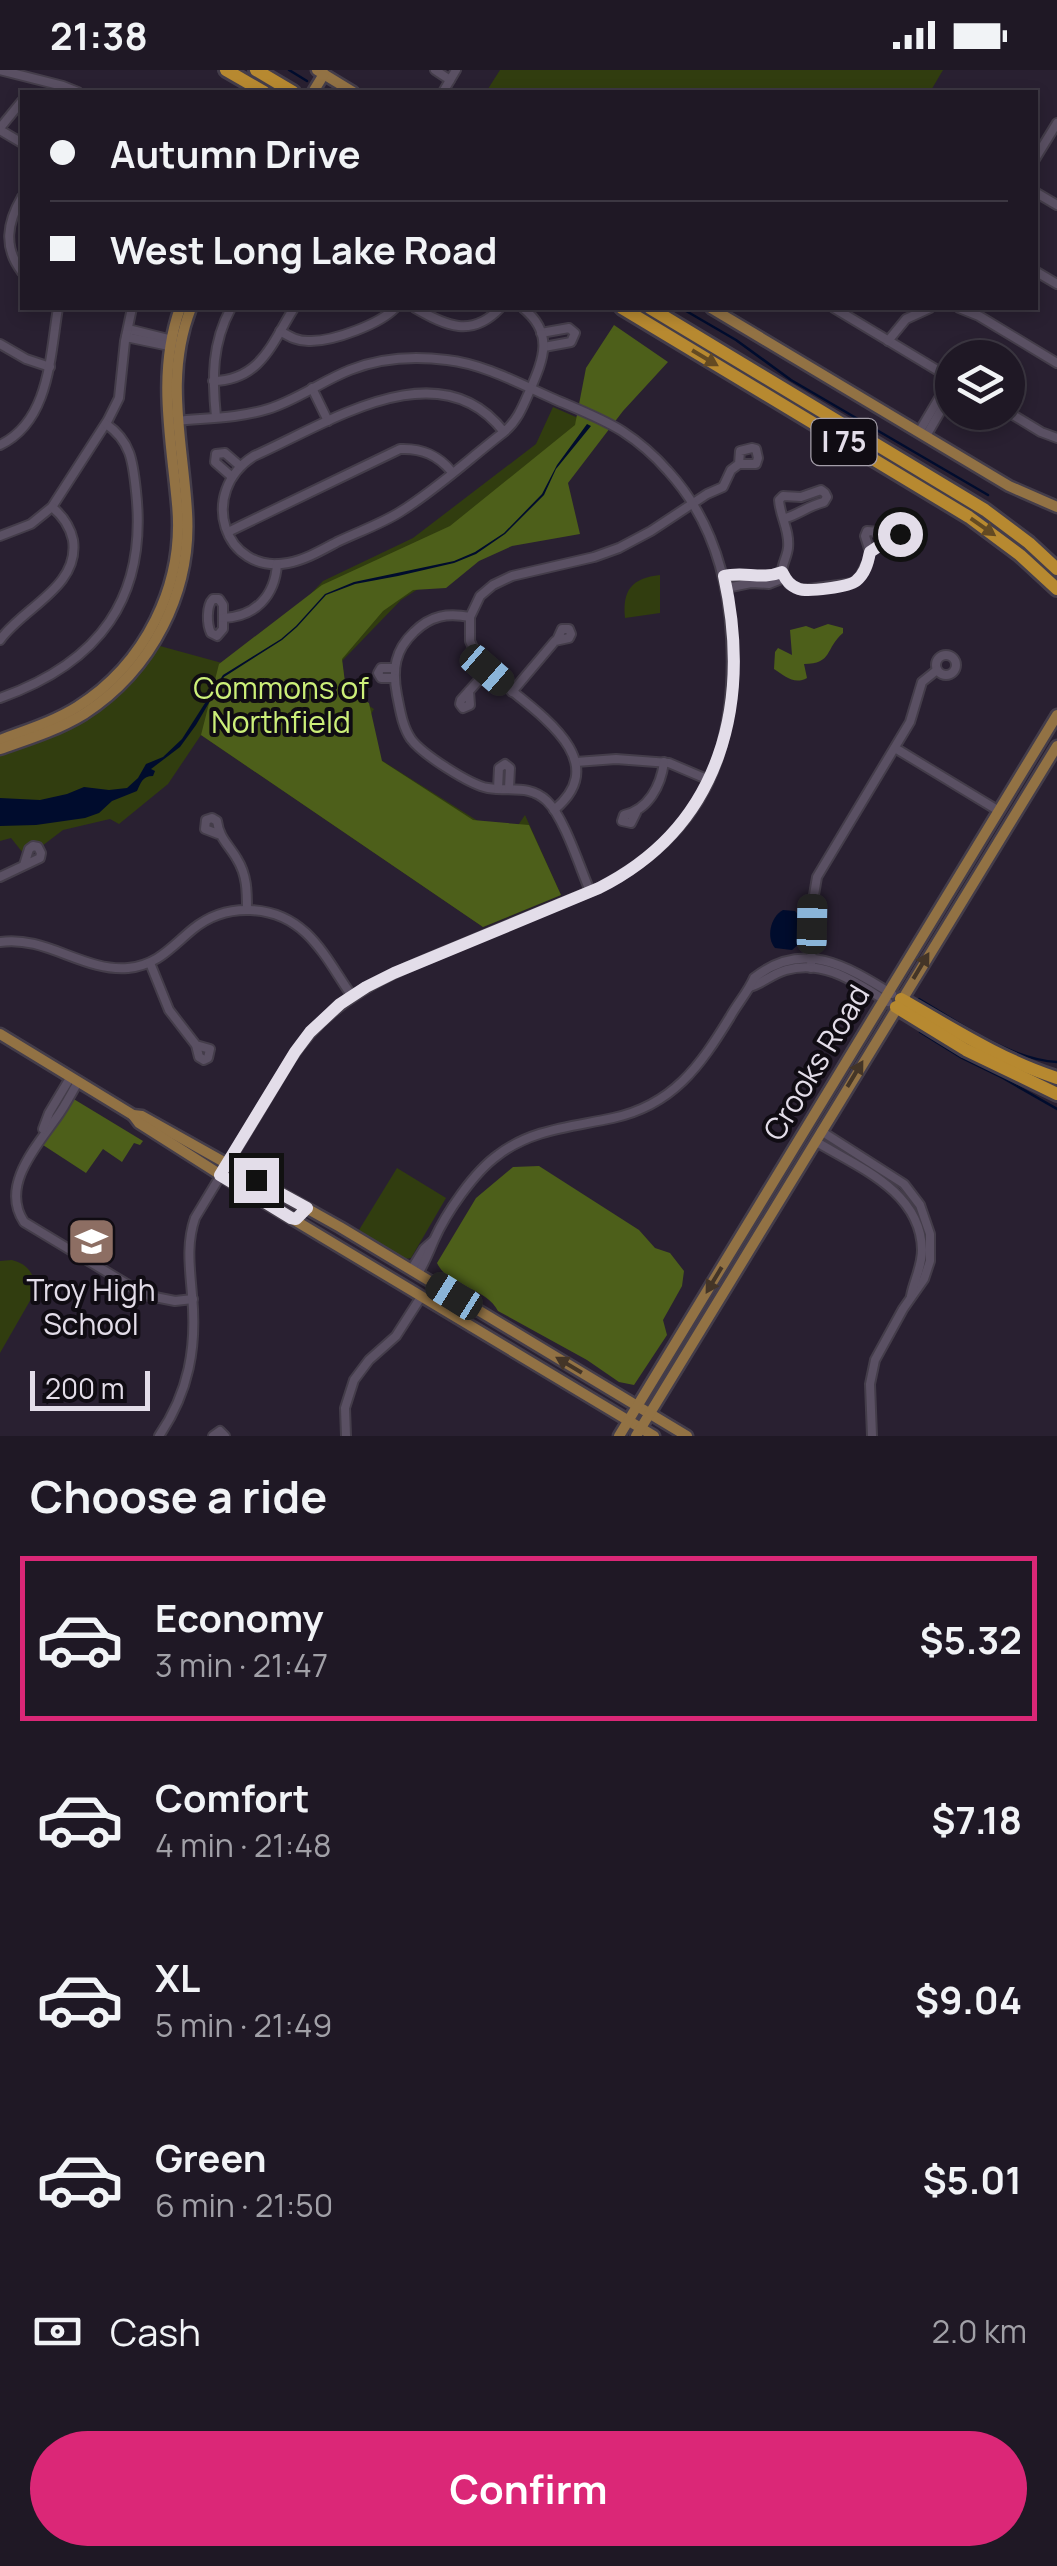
<!DOCTYPE html>
<meta charset="utf-8">
<style>
:root{--surface:#1f1825;--page:#2c2532;--text:#f1f3f6;--muted:#a1a0a7;--line:#3c3742;--accent:#db2777}
body{margin:0;font-family:Manrope,sans-serif;background:var(--page);color:var(--text);height:100vh;display:flex;flex-direction:column;font-size:38px;white-space:nowrap}
*{box-sizing:border-box;margin:0}
p{font-size:32px;color:var(--muted)}
.icon{flex:none;width:55px;height:55px;fill:none;stroke:currentColor;stroke-width:2;stroke-linecap:round;stroke-linejoin:round}
.map{position:relative;height:1366px;overflow:hidden}
.drawer{display:flex;flex-direction:column;background:var(--surface);flex:1}
.drawer>*{flex:none}
.banner{position:absolute;left:20px;top:20px;width:1018px;height:220px;border-radius:0px;box-shadow:0 5px 15px #0003,0 0 0 2px var(--line);display:grid;align-content:center;height:220px;padding:0 30px;background:var(--surface)}
.tools{position:absolute;left:935px;top:270px;display:grid;gap:20px}
.tools a{display:grid;place-items:center;width:90px;height:90px;border-radius:50%;background:var(--surface);box-shadow:0 5px 15px #0003,0 0 0 2px var(--line);font-size:50px}
.scale{position:absolute;left:30px;bottom:25px;width:120px;box-sizing:border-box;padding-left:10px;border:5px solid #e3dde9;border-top:0;font-size:28px;line-height:35px;white-space:nowrap;color:#e3dde9;-webkit-text-stroke:8px #100c13;paint-order:stroke}
.end{position:absolute;width:45px;height:45px;margin:-22px;border:12px solid #e3dde9;background:#111;box-shadow:0 0 0 5px #111}
.from{border-radius:50%}
.car{position:absolute;width:30px;height:60px;margin:-30px -15px;border-radius:12px;box-shadow:0 0 8px 2px #0007;background:linear-gradient(#222 24%,#8ab4d8 0 40%,#222 0 76%,#8ab4d8 0 86%,#222 0)}
.banner b{display:flex;align-items:center;gap:35px;height:95px;font-size:38px}
.banner b+b{border-top:2px solid var(--line)}
.banner i{width:25px;height:25px;background:var(--text)}
ul{padding:0;list-style:none}
li{display:flex;align-items:center;gap:30px;height:165px;margin:0 20px 15px;padding:0 10px;border:5px solid transparent;border-radius:0px}
li div{flex:1}
li b{display:block;font-size:38px}
li em{font-style:normal;font-weight:700}
li.selected{border-color:var(--accent)}
li>.icon{width:90px;height:90px;stroke-width:1.5}
h2{padding:0 30px;font-size:45px;line-height:120px}
.pay{display:flex;align-items:center;gap:25px;height:110px;padding:0 30px;font-size:38px}
.pay p{margin-inline-start:auto}
.cta{display:flex;gap:20px;margin-top:auto;padding:20px 30px}
.cta a{flex:1;height:115px;border-radius:60px;background:var(--accent);color:#fff;font-size:40px;font-weight:700;line-height:115px;text-align:center}
.status{display:flex;justify-content:space-between;align-items:center;height:70px;padding:0 50px;background:var(--surface);direction:ltr}
.status svg{height:28px;fill:currentColor}
.map>svg:first-child{display:block}
</style>
<div class="status"><b>21:38</b><svg viewBox="0 0 49 12"><path d="M0 12V9h3v3zM5 12V6h3v6zM10 12V3h3v9zM15 12V0h3v12zM26 1h20v11H26zM47 4h2v5h-2z"/></svg></div>
<div class="map">
<svg width="1057" height="1366" viewBox="0 0 1057 1366">
<rect width="100%" height="100%" fill="#292031"/>
<!-- green -->
<g fill="#313d0f">
<path d="M500,0H943L930,22H486Z"/>
<path d="M553,337L601,358L477,488L418,519L401,530L342,591L346,621L374,639L354,673L508,770L525,745L561,825L483,857L201,665L168,714L119,754L110,749L63,760L42,776L34,773L29,775L23,783L11,768L0,771V686C73,660 114,640 160,576L222,593L283,553L323,511L413,468L536,374Z"/>
<path d="M660,505V543L625,548C622,520 632,508 660,505Z"/>
<path d="M397,1098L446,1128L411,1188L405,1189L359,1160Z"/>
<path d="M12,1190C28,1194 36,1205 35,1222L0,1283V1191Z"/>
</g>
<!-- forest -->
<g fill="#4d5f1a">
<path d="M614,255L668,292L623,341L568,413L580,464L512,476L479,491L446,518L413,520L383,541L342,589L346,620L369,633L382,691L473,750L529,755L561,825L483,857L201,665L219,594L322,515L450,456L575,355L586,298Z"/>
<path d="M828,554L843,558V563C825,578 833,594 804,594L807,608C794,615 785,606 774,599L775,582L778,578L792,585L790,560L806,556L814,559Z"/>
<path d="M72,1028L143,1071L140,1075L134,1073L122,1092L103,1079L86,1103L43,1075Z"/>
<path d="M539,1096L639,1160L655,1178L670,1183L684,1201L682,1216L663,1250L667,1265L634,1315L619,1312L587,1290L498,1241C485,1216 449,1218 437,1193L476,1128L513,1097Z"/>
</g>
<!-- water -->
<g fill="#000c2d">
<path d="M587,354L591,356L556,399L544,425L505,464L476,484L454,493L398,506L355,514L326,525L297,557L282,570L224,607L196,655L180,677L151,699L155,701L153,706C142,706 141,713 137,721L112,731L99,743L85,748L36,755L0,756V728L40,730L67,724L84,717L109,720L127,718L138,708L146,694L163,687L182,669L223,605L281,569L296,556L325,524L354,512L454,491L475,482L504,463L542,424L557,395Z"/>
<path d="M783,840L795,841L800,847L799,874L792,880L775,878C766,868 770,847 783,840Z"/>
</g>
<g fill="none" stroke-linecap="round" stroke-linejoin="round">
<!-- stream -->
<g stroke="#000c2d" stroke-width="2.5">
<path d="M289,0L307,11"/>
<path d="M681,238L736,270L791,310L988,425"/>
<path d="M919,929C958,952 1011,990 1057,992"/>
<path d="M920,962L962,988L1003,1008L1057,1039"/>
</g>
<defs>
<g id="minor">
<path d="M0,0L63,16L78,22"/>
<path d="M435,0L450,10"/>
<path d="M443,22L456,0"/>
<path d="M0,58L22,31"/>
<path d="M0,60L22,73"/>
<path d="M1035,89L1057,53"/>
<path d="M1035,122L1057,135"/>
<path d="M22,127C7,153 3,177 22,202"/>
<path d="M1035,201L1057,214"/>
<path d="M415,238C446,256 472,268 500,238"/>
<path d="M834,238L952,309"/>
<path d="M959,238L979,246L1057,293"/>
<path d="M128,259L176,271"/>
<path d="M280,261C290,267 299,272 311,271C334,271 380,254 395,238"/>
<path d="M541,263L569,258L575,263L571,272L544,277"/>
<path d="M126,267L169,276L175,274"/>
<path d="M888,271L906,249L930,238"/>
<path d="M0,274L26,289L50,297"/>
<path d="M213,311C261,310 272,273 294,238"/>
<path d="M312,318L328,351"/>
<path d="M1008,342L1041,362L1057,368"/>
<path d="M216,347C212,307 212,273 231,238"/>
<path d="M504,362C439,277 327,354 254,386C197,422 224,505 288,493C305,490 322,480 337,472C358,462 381,454 400,442C437,419 470,388 504,362C518,350 523,336 530,320C544,288 554,263 523,238"/>
<path d="M919,362L951,308"/>
<path d="M926,366L952,321"/>
<path d="M0,375C50,351 50,285 58,238"/>
<path d="M231,406L215,392L216,384L225,383L240,396"/>
<path d="M786,448C801,443 808,436 824,432L827,427L825,423L821,420L801,427L783,426L779,430C780,447 790,460 788,478C787,487 782,494 782,502L789,514L802,520L853,513L860,507L868,491L870,482L865,466L867,461C871,461 897,464 901,466V470L898,474H882L870,482"/>
<path d="M228,462L400,379C422,378 438,385 452,402"/>
<path d="M0,466L31,454L52,437L108,350L119,328L125,271L132,238"/>
<path d="M724,506C744,501 762,510 782,502"/>
<path d="M727,518L751,513L769,514L784,508"/>
<path d="M213,529H219L223,535V559L217,566L211,563C207,555 206,536 213,529Z"/>
<path d="M470,547C448,543 431,545 414,562C395,580 392,599 397,625C400,639 402,656 411,669C422,684 470,715 488,718C510,722 529,714 547,731C564,747 580,798 590,821"/>
<path d="M223,548C255,547 275,526 277,494"/>
<path d="M0,570C22,538 80,517 73,470C70,456 63,446 52,437"/>
<circle cx="946" cy="595" r="10"/>
<path d="M394,598H381L378,603L381,608H394"/>
<path d="M469,621L470,635L463,638L460,634L461,630L487,601"/>
<path d="M512,622L555,571L569,568L571,564L569,559H562L557,570"/>
<path d="M0,628C99,593 148,528 136,421C133,392 131,371 106,354"/>
<path d="M895,678L999,741"/>
<path d="M576,692L616,689L669,693L709,710"/>
<path d="M498,719L499,698L505,694L510,698L509,718"/>
<path d="M554,740C623,683 513,630 480,593L470,571V547L480,526L493,515L512,506L594,487L619,478L651,461L707,424L723,417L731,400L739,394L740,381L752,378L756,379L758,388L756,394H739"/>
<path d="M636,743L631,753L622,751L624,745C648,740 661,716 664,692"/>
<path d="M218,764L205,759L206,750L212,748L217,751C219,768 229,775 237,789C247,805 247,821 247,840"/>
<path d="M0,807L40,788L41,783L38,777L33,776L29,779L24,795"/>
<path d="M0,872C45,865 84,902 128,898C158,895 171,877 193,859C226,832 275,834 306,863C325,881 337,905 352,926"/>
<path d="M150,893L169,940L196,975L199,987L204,990L208,988L210,979L196,975"/>
<path d="M811,898L813,831L817,807L910,652L922,612L937,600"/>
<path d="M750,917C763,913 772,904 786,900C825,889 856,913 888,932"/>
<path d="M78,1012C71,1024 65,1036 57,1047C36,1077 0,1116 24,1152L145,1225L175,1231L193,1229"/>
<path d="M43,1059L49,1043L70,1008"/>
<path d="M821,1061L904,1114L920,1135L930,1164V1191L924,1209L903,1239L875,1290L870,1314L872,1366"/>
<path d="M815,1071C858,1097 921,1121 922,1180C922,1197 914,1210 911,1226"/>
<path d="M411,1200L424,1179L433,1171"/>
<path d="M418,1204C425,1192 429,1182 434,1170C446,1143 474,1102 498,1085C532,1059 572,1057 613,1048C673,1035 700,996 730,947C737,934 748,922 754,908C803,869 847,896 892,924"/>
<path d="M159,1366C189,1322 197,1277 192,1225C190,1199 186,1174 195,1148L291,989C335,922 399,901 470,871C513,853 556,835 599,818C705,763 737,682 731,567C728,505 711,448 668,401C655,386 639,372 622,361C601,348 577,339 554,329C520,314 484,294 447,290C415,286 380,288 350,300C322,311 297,330 268,339C239,348 207,348 177,351"/>
<path d="M213,1366L220,1361L225,1366"/>
<path d="M346,1366L345,1338L354,1310L369,1290L396,1266L421,1227"/>
</g>
<g id="major">
<path d="M317,0L353,22"/>
<path d="M313,22L324,4"/>
<path d="M711,238L1009,416L1057,437"/>
<path d="M0,670C26,660 53,652 77,637C145,594 185,515 177,434C171,367 157,303 180,238"/>
<path d="M0,679C29,669 58,660 84,644C152,600 192,522 187,442C183,371 164,307 191,238"/>
<path d="M0,964L133,1045L142,1046L340,1157L687,1366"/>
<path d="M133,1045L139,1053L246,1121L654,1366"/>
<path d="M619,1366L1057,645"/>
<path d="M636,1366L1057,676"/>
</g>
<g id="highway">
<path d="M226,0L264,22"/>
<path d="M256,0L293,22"/>
<path d="M622,238L969,447L1020,485L1057,519"/>
<path d="M650,238L985,440L1029,473L1057,499"/>
<path d="M901,929C952,958 1001,990 1057,1008"/>
<path d="M896,937L966,980L1057,1024"/>
</g>
</defs>
<!-- minor casing -->
<use href="#minor" stroke="#443d4a" stroke-width="12"/>
<!-- major casing -->
<use href="#major" stroke="#443d4a" stroke-width="15"/>
<!-- highway casing -->
<use href="#highway" stroke="#443d4a" stroke-width="18"/>
<!-- minor -->
<use href="#minor" stroke="#5a5063" stroke-width="8"/>
<!-- major -->
<use href="#major" stroke="#927244" stroke-width="10"/>
<!-- highway -->
<use href="#highway" stroke="#b78930" stroke-width="12"/>
</g>
<!-- one-way arrows -->
<defs><path id="oneway-solid" d="M-6-.8H1V-3.2L6.5 0L1 3.2V.8H-6Z" transform="scale(2.5)"/></defs>
<g fill="#644a22">
<use href="#oneway-solid" transform="translate(705 288) rotate(31)"/>
<use href="#oneway-solid" transform="translate(983 457) rotate(35)"/>
</g>
<g fill="#443527">
<use href="#oneway-solid" transform="translate(921 896) rotate(-59)"/>
<use href="#oneway-solid" transform="translate(855 1004) rotate(-59)"/>
<use href="#oneway-solid" transform="translate(714 1210) rotate(121)"/>
<use href="#oneway-solid" transform="translate(569 1295) rotate(-149)"/>
</g>
<g fill="none" stroke-linecap="round" stroke-linejoin="round">
<!-- route -->
<path stroke="#e3dde9" stroke-width="12" d="M256,1110L307,1138L296,1149L291,1148L220,1105L295,982L310,962L340,934L366,917L394,903L599,818C722,756 752,633 724,506C744,501 762,510 782,502C786,510 790,516 799,519C808,522 849,517 856,511C865,504 868,493 870,482L882,474L900,473L902,470L900,464"/>
</g>
<!-- icons -->
<defs>
<symbol id="school-square" viewBox="-11 -11 22 22"><rect x="-9" y="-9" width="18" height="18" rx="4" fill="#8d6e63" stroke="#100c13"/><path d="M0-5L7-2L0 1L-7-2ZM-4 1L0 2.5L4 1V4Q0 6-4 4Z" fill="#fff"/></symbol>
</defs>
<g fill-rule="evenodd">
<use href="#school-square" x="64" y="1144" width="55" height="55"/>
</g>
<g text-anchor="middle" stroke-width="8" stroke-linejoin="round" paint-order="stroke">
<!-- shield labels -->
<rect fill="#100c13" stroke="#a49ea9" stroke-width="2.5" x="811.5" y="349" width="65" height="46" rx="8"/>
<g font-size="28" font-weight="bold" fill="#e3dde9">
<text x="844" y="382">I 75</text>
</g>
<!-- park labels -->
<g font-size="30" fill="#ccef79" stroke="#100c13">
<text x="281" y="629">Commons of<tspan x="281" dy="34">Northfield</tspan></text>
</g>
<!-- street labels -->
<g font-size="30" fill="#e3dde9" stroke="#100c13">
<text transform="translate(817 993) rotate(-59)" y="10">Crooks Road</text>
</g>
<!-- poi labels -->
<g font-size="30" fill="#e3dde9" stroke="#100c13">
<text x="91" y="1231">Troy High<tspan x="91" dy="34">School</tspan></text>
</g>
</g>
</svg>
<div class="tools">
<a><svg class="icon" aria-label="layers" viewBox="0 0 24 24"><path d="M12 4l9 5-9 5-9-5zM3 14l9 5 9-5"/></svg></a>
</div>
<div class="scale">200 m</div>
<i class="end from" style="left:900px;top:464px"></i>
<i class="end" style="left:256px;top:1110px"></i>
<i class="car" style="left:487px;top:600px;rotate:131deg"></i>
<i class="car" style="left:812px;top:854px;rotate:1deg"></i>
<i class="car" style="left:454px;top:1226px;rotate:302deg"></i>
<div class="banner">
<b><i class="from"></i>Autumn Drive</b>
<b><i></i>West Long Lake Road</b>
</div>
</div>
<section class="drawer">
<h2>Choose a ride</h2>
<ul>
<li class="selected"><svg class="icon" aria-label="car" viewBox="0 0 24 24"><path d="M5 17H2v-5l4-1 3-4h7l3 4 3 1v5h-3M9 17h6M6 11h13"/><circle cx="7" cy="17" r="2"/><circle cx="17" cy="17" r="2"/></svg><div><b>Economy</b><p>3 min · 21:47</p></div><em>$5.32</em></li>
<li><svg class="icon" aria-label="car" viewBox="0 0 24 24"><path d="M5 17H2v-5l4-1 3-4h7l3 4 3 1v5h-3M9 17h6M6 11h13"/><circle cx="7" cy="17" r="2"/><circle cx="17" cy="17" r="2"/></svg><div><b>Comfort</b><p>4 min · 21:48</p></div><em>$7.18</em></li>
<li><svg class="icon" aria-label="car" viewBox="0 0 24 24"><path d="M5 17H2v-5l4-1 3-4h7l3 4 3 1v5h-3M9 17h6M6 11h13"/><circle cx="7" cy="17" r="2"/><circle cx="17" cy="17" r="2"/></svg><div><b>XL</b><p>5 min · 21:49</p></div><em>$9.04</em></li>
<li><svg class="icon" aria-label="car" viewBox="0 0 24 24"><path d="M5 17H2v-5l4-1 3-4h7l3 4 3 1v5h-3M9 17h6M6 11h13"/><circle cx="7" cy="17" r="2"/><circle cx="17" cy="17" r="2"/></svg><div><b>Green</b><p>6 min · 21:50</p></div><em>$5.01</em></li>
</ul>
<div class="pay"><svg class="icon" aria-label="cash" viewBox="0 0 24 24"><path d="M3 7h18v10H3z"/><circle cx="12" cy="12" r="2"/></svg>Cash<p>2.0 km</p></div>
<div class="cta"><a>Confirm</a></div>
</section>
